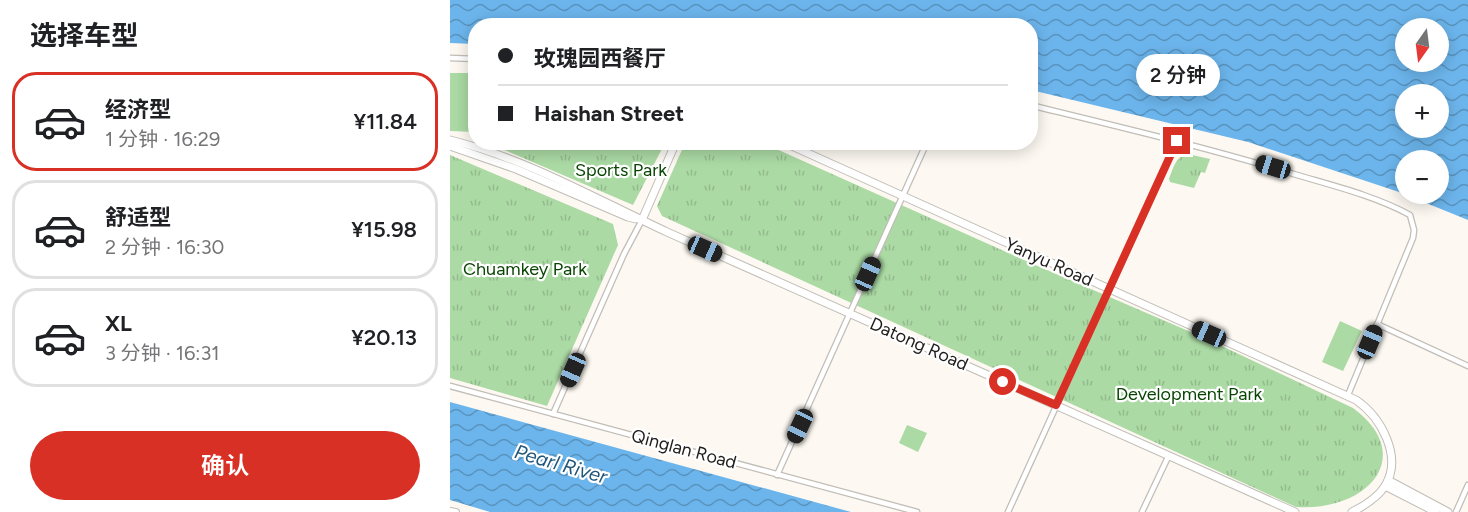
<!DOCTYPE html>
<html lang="zh">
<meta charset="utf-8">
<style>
:root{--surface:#fff;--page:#f2f2f2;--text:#202124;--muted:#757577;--line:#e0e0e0;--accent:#d93025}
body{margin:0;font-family:Figtree,"Noto Sans SC",sans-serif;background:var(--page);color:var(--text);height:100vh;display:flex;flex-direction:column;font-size:22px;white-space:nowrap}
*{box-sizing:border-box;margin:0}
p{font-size:20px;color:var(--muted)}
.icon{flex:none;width:33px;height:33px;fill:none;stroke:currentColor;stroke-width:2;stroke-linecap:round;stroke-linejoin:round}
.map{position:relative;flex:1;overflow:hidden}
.side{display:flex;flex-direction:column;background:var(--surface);width:450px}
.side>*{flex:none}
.banner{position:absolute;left:18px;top:18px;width:570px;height:132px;border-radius:24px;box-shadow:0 3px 15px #0003;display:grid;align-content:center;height:132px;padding:0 30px;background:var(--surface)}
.needle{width:39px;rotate:194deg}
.fabs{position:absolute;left:945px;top:18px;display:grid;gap:12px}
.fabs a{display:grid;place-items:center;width:54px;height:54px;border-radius:50%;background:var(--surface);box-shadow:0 3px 15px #0003;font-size:30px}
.end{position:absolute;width:27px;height:27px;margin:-14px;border:8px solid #d93025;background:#fff;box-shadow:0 0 0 3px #fff}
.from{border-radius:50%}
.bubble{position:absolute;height:42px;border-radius:21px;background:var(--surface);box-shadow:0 3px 15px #0003;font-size:20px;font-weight:600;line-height:42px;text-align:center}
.car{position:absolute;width:18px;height:36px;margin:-18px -9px;border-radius:8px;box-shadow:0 0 4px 2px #0007;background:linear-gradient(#222 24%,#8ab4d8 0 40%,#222 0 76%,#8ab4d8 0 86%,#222 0)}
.banner b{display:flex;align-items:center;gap:21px;height:57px;font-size:22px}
.banner b+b{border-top:2px solid var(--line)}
.banner i{width:15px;height:15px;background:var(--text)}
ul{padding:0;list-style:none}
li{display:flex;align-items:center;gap:18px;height:99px;margin:0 12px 9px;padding:0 18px;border:3px solid var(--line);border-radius:24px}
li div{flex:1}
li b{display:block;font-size:22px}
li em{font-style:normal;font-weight:600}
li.selected{border-color:var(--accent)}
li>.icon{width:54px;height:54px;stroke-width:1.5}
h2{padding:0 30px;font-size:27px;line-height:72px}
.action{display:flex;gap:12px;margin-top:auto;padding:12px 30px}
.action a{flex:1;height:69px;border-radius:36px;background:var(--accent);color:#fff;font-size:24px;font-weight:600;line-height:69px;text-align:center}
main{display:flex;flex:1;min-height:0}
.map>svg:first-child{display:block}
</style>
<main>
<section class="side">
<h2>选择车型</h2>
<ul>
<li class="selected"><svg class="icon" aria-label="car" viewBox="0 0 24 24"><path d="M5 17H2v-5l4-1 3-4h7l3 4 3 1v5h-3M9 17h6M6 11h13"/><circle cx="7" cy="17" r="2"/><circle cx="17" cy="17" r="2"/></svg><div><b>经济型</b><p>1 分钟 · 16:29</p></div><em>¥11.84</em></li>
<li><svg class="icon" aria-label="car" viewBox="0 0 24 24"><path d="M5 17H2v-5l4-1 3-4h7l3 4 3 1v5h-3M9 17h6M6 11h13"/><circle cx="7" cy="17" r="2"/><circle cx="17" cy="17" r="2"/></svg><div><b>舒适型</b><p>2 分钟 · 16:30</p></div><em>¥15.98</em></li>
<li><svg class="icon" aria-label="car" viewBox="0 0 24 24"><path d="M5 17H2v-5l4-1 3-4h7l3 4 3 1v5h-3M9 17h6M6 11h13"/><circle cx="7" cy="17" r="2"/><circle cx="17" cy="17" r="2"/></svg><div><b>XL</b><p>3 分钟 · 16:31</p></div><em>¥20.13</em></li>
</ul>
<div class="action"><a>确认</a></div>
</section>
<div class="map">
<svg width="1018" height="512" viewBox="0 0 1018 512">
<defs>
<pattern id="grass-tufts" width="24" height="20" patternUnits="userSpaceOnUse" patternTransform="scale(1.5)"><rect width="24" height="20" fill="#abdaa4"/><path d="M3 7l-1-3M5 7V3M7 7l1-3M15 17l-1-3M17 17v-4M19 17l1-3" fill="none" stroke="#93bb8d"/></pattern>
<pattern id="water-waves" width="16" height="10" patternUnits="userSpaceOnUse" patternTransform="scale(1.5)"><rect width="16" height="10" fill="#6cb5ec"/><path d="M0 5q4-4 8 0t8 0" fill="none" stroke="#5893be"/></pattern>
</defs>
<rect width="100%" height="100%" fill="#fdf9f2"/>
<!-- grass -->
<g fill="url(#grass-tufts)">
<path d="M44,142H215V143L183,205L43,145Z"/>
<path d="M235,143H313L583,264L757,339L903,408C967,455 919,512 846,507L212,216L207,206Z"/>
<path d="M738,154L760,159L755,173L751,172L744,188L720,182L719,179C723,169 726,155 738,154Z"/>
<path d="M0,155L163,224L168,245L97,406L0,378Z"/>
</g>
<!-- garden -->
<g fill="#abdaa4">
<path d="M0,73H25V132L0,131Z"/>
<path d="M890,321L912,331L893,371L872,362Z"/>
<path d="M457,425L477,433L468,452L449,443Z"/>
</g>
<!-- water -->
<g fill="url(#water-waves)" fill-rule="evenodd">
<path d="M0,0H1018V220L949,192L798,142L581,90L580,26H26L25,44L0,43ZM988,28V62H956V28ZM956,94H988V128H956ZM956,160H988V194H956Z"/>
<path d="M0,402L401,512H40L0,500Z"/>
</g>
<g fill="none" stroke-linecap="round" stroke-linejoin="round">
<defs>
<g id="minor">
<path d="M0,58L26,59"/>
<path d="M580,105C670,127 759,148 847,175C884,186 925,196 960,215L964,230L963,238L898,395"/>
<path d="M927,324L1018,366"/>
<path d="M0,386L467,512"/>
<path d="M103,414L174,254L192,220"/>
<path d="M327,475L477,142"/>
<path d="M558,512L727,141"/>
<path d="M692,512L719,455"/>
<path d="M1006,512L1018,485"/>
</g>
<path id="tertiary" d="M0,511L6,512"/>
<g id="secondary">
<path d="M0,140C77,159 146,199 217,232L845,512"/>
<path d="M333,142L906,400C931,417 953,457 935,486C928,497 914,506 902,512"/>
<path d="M0,146L66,169L178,217L186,219"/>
<path d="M192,220L226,142"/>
<path d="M938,480L998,512"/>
<path d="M935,486L986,512"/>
</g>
</defs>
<!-- minor casing -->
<use href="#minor" stroke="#c1bdb7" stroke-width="7"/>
<!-- tertiary casing -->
<use href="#tertiary" stroke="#c1bdb7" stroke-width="8"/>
<!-- secondary casing -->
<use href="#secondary" stroke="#c1bdb7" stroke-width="9"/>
<!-- minor -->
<use href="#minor" stroke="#fff" stroke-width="4.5"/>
<!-- tertiary -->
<use href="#tertiary" stroke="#fff" stroke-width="6"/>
<!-- secondary -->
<use href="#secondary" stroke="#fff" stroke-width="7"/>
</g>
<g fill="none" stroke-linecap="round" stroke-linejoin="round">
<!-- route -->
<path stroke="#d93025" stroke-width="8" d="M553,382L606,405L727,141"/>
</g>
<g text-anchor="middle" stroke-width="4.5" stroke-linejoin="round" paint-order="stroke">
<!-- park labels -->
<g font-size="18" fill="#0a4603" stroke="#fff">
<text x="171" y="176">Sports Park</text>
<text x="75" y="275">Chuamkey Park</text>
<text x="739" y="400">Development Park</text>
</g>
<!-- street labels -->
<g font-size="18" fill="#1f1d1b" stroke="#fff">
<text transform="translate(599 262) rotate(24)" y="6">Yanyu Road</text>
<text transform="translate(469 344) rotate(24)" y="6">Datong Road</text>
<text transform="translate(234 449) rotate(15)" y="6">Qinglan Road</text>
</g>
<!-- water labels -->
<g font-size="20" font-style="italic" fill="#22577c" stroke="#fff">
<text transform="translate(111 464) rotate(16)" y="7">Pearl River</text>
</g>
</g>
</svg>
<div class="fabs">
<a><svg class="needle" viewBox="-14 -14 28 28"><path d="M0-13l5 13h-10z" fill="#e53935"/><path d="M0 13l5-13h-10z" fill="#757577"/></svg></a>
<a>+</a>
<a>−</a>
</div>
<i class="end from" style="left:553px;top:382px"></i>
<i class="end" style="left:727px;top:141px"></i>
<div class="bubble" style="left:686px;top:54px;width:84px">2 分钟</div>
<i class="car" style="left:823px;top:167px;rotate:287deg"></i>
<i class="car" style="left:255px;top:249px;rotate:114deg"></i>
<i class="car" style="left:418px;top:274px;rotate:24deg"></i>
<i class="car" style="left:759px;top:334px;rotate:294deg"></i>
<i class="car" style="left:920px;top:342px;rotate:23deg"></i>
<i class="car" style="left:123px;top:370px;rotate:204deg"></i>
<i class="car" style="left:350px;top:426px;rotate:205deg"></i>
<div class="banner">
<b><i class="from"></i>玫瑰园西餐厅</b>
<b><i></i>Haishan Street</b>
</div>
</div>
</main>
